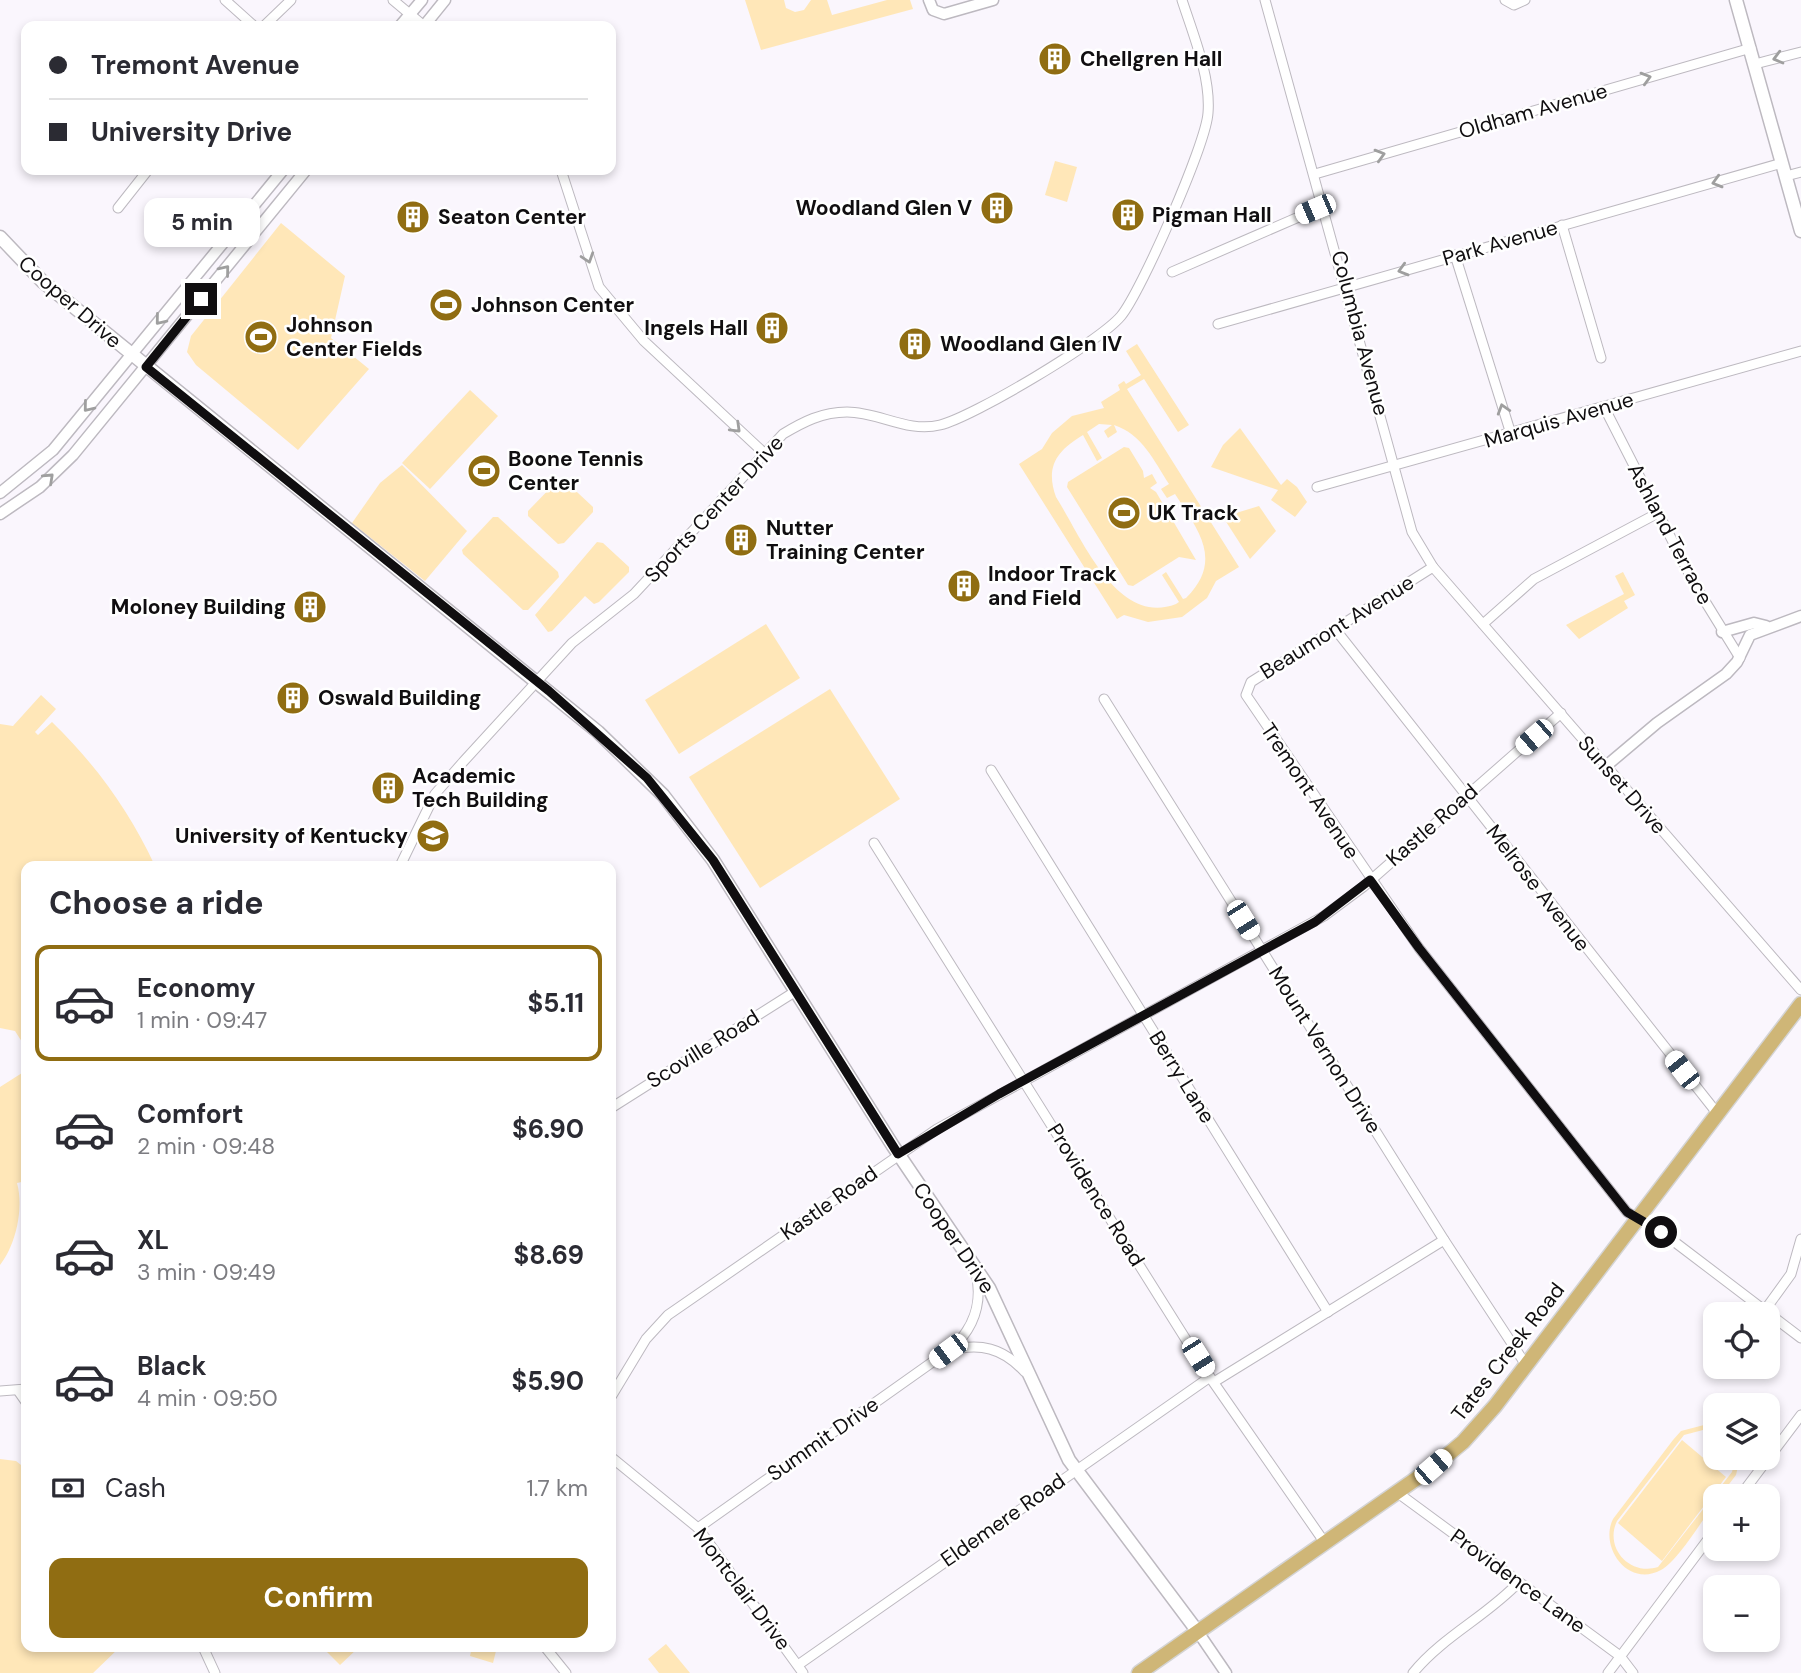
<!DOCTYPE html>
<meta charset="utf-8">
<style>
:root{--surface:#fff;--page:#f7f7f7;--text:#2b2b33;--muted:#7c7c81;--line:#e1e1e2;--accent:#906d12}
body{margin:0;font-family:"DM Sans",sans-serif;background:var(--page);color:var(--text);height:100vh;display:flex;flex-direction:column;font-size:26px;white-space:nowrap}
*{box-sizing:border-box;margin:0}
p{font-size:23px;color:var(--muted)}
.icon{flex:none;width:38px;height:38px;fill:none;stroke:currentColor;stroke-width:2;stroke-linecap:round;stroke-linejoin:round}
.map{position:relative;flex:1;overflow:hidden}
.drawer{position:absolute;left:21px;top:861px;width:595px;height:791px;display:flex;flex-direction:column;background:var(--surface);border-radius:14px;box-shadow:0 4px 10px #0003}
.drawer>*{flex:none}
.banner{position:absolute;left:21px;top:21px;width:595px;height:154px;border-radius:14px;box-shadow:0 4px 10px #0003;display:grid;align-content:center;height:154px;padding:0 28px;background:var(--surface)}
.fabs{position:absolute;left:1703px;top:1302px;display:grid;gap:14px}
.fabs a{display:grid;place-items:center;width:77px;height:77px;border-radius:14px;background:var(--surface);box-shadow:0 4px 10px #0003;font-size:35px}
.end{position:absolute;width:32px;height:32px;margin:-16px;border:9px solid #100e10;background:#fff;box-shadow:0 0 0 4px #fff}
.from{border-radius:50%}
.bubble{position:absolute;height:49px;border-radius:14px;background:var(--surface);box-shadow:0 4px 10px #0003;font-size:23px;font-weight:700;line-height:49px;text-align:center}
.car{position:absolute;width:21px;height:42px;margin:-21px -10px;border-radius:9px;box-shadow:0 0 5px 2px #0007;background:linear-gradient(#fff 24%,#345 0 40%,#fff 0 76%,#345 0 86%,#fff 0)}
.banner b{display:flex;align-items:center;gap:24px;height:66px;font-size:26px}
.banner b+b{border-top:2px solid var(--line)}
.banner i{width:18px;height:18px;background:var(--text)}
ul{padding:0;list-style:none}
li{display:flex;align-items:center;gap:21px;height:116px;margin:0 14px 10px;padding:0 14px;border:4px solid transparent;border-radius:14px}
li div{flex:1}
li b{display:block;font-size:26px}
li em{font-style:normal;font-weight:700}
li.selected{border-color:var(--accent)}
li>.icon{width:63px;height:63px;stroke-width:1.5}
h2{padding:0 28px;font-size:32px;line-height:84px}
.pay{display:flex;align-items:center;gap:18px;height:77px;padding:0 28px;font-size:26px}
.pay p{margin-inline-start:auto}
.cta{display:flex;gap:14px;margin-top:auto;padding:14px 28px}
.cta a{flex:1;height:80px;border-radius:14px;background:var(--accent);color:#fff;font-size:28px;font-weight:700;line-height:80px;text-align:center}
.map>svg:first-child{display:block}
</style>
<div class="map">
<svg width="1801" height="1673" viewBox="0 0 1801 1673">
<rect width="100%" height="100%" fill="#faf6fd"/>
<!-- green -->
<g fill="#ffe7b8" fill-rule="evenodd">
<path d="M745,0H784L786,8L795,12L804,10L811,0H827L832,15L887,0H910L913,9L761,50Z"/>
<path d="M1055,161L1077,167L1067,202L1045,195Z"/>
<path d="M281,223L345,276L331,338L369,369L298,450L196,365L187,352L191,336Z"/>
<path d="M1137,344L1189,425L1178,432L1144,379L1127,389L1239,567L1216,581L1207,598L1182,617L1148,622L1124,615L1117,619L1019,464L1042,449L1052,433L1072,416L1104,408L1101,402L1120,390L1118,385L1124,381L1126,384L1141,375L1126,351ZM1099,424L1112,425L1104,431L1108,438L1117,432L1114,425C1142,434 1154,461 1169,484L1161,489L1167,498L1175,494C1198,530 1224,560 1186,598L1183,599L1166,572L1162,575L1179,602L1176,604C1117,627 1082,538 1056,497C1045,466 1057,451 1083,435L1097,461L1102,458L1087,432Z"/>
<path d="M470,390L498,416L430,489L402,463Z"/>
<path d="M1240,428L1281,485L1287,479L1297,487L1307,502L1295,517L1271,500L1278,490L1211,467L1223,445Z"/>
<path d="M1124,447L1129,448L1143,471L1144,478L1152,474L1157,483L1150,488L1156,492L1196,560L1179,557L1133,586L1128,585L1067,487L1068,482Z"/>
<path d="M402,465L467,531L425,581L352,523L380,483Z"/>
<path d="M559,479H563L593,507V512L564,543L558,544L528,516V511Z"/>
<path d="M1259,506L1276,531L1250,559L1223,517Z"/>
<path d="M493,517H498L558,572L559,577L528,610H523L463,554L462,550Z"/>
<path d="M597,542L603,543L629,567V572L599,602L594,604L585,596L552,631L548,632L535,615Z"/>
<path d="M1623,572L1635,595L1624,601L1628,608L1579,639L1566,625L1624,594L1615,576Z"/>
<path d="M766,624L800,678L679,754L645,700Z"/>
<path d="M830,689L900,799L760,888L689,777Z"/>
<path d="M41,695L56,709L35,732L38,735L52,722C96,765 129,810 155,866H26V1043L24,1045L15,1031L0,1028V724L13,726Z"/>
<path d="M22,1073L26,1079V1181L17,1183C24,1208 16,1245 0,1265V1087Z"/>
<path d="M1704,1425L1715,1427V1432L1703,1430L1684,1435L1617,1521C1604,1548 1630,1576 1658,1567L1732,1472L1735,1458H1740L1736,1475L1720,1496H1715V1503C1702,1520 1678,1561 1661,1570C1628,1588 1599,1547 1613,1519L1673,1440L1681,1431Z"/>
<path d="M1682,1440L1726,1477L1662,1561L1618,1523Z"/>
<path d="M0,1459L16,1461L26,1469V1647H120L93,1673H0Z"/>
<path d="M666,1644L690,1673H659L648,1659Z"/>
<path d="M322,1647H359L340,1665Z"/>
<path d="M472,1647H497L493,1663L470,1656Z"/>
</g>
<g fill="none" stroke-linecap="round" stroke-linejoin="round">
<defs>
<g id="minor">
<path d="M225,0L254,26"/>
<path d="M393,0L424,26"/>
<path d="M1265,0L1412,532L1433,567L1801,990"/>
<path d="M1505,0L1514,5L1525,0"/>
<path d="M264,26L291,0"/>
<path d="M1755,64L1801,52"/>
<path d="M561,170L599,287L644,341L764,453"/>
<path d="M1315,174L1751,48"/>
<path d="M1786,176L1801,172"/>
<path d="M118,208L148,170"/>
<path d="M1562,225L1601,358"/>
<path d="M1455,255L1511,434"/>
<path d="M1172,272L1324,206"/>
<path d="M1218,324L1782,163"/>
<path d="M1604,407L1695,585L1740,658"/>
<path d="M1317,487L1801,351"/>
<path d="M1433,567L1251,682L1246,695L1419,948L1627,1212L1676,1243L1801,1338"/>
<path d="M1483,624L1534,579L1658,513"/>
<path d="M1335,629L1717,1113"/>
<path d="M1104,699L1444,1240L1526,1365"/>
<path d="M991,770L1328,1312"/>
<path d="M874,843L1207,1373L1325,1543"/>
<path d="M400,866L435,794L463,762L572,643L634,594L783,434C803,422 822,412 847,412C879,412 907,433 940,425C973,417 1099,342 1121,316C1141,292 1206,144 1208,113C1211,77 1193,34 1182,0"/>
<path d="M611,1108L796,991"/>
<path d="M1765,1310L1791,1274L1801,1239"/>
<path d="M950,1350C974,1329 983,1304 976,1272"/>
<path d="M1214,1382L1444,1240"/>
<path d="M0,1391L26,1389"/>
<path d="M19,1392L26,1402"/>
<path d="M611,1397L646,1339L668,1315L937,1129L1324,916L1363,887L1561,713"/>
<path d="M611,1457L698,1528L803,1673"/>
<path d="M1398,1493L1620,1656L1633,1673"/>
<path d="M1740,1496L1801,1415"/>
<path d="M698,1528L948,1351C980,1342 1003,1348 1025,1372"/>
<path d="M203,1647L215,1673"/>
<path d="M545,1647L566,1673"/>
<path d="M798,1665L1210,1377"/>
<path d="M1413,1673C1442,1637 1487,1616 1519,1582"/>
<path d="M1608,1673L1715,1530"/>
</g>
<g id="tertiary">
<path d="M929,0L933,10L944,14L993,0"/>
<path d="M400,26L422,0"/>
<path d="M424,26L445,0"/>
<path d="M0,493L53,450L283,170"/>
<path d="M0,514L40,487L73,455L306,170"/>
<path d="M1722,632L1754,623L1766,626"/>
<path d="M1606,766L1657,723L1726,674L1737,662L1750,635L1801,616"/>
<path d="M1198,1632L1226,1673"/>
</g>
<g id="secondary">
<path d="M1736,0L1801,231"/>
<path d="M0,237L43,282L598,732L663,795L713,860L893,1146L989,1288L1069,1460L1198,1632"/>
</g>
<path id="primary" d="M1139,1673L1433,1467L1463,1442L1495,1406L1801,1004"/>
</defs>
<!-- minor casing -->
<use href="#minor" stroke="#bdb9c0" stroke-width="11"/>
<!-- tertiary casing -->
<use href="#tertiary" stroke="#bdb9c0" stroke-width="13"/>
<!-- secondary casing -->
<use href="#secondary" stroke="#bdb9c0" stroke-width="15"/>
<!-- primary casing -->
<use href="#primary" stroke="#d4d4d4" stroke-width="17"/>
<!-- minor -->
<use href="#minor" stroke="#fff" stroke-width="9"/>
<!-- tertiary -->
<use href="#tertiary" stroke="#fff" stroke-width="10"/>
<!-- secondary -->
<use href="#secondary" stroke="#fff" stroke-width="12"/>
<!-- primary -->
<use href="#primary" stroke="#cfb677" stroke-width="14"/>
</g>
<!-- one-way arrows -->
<defs><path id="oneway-chevron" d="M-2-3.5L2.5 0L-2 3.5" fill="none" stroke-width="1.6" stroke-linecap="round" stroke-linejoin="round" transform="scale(1.75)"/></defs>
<g stroke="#9f9f9f">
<use href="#oneway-chevron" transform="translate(1778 58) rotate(165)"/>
<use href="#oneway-chevron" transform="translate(1646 78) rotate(-16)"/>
<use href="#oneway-chevron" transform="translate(1380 155) rotate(-16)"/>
<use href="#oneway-chevron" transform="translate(1717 182) rotate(164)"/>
<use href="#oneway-chevron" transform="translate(588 258) rotate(72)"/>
<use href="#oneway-chevron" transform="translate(225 270) rotate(-51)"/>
<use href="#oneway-chevron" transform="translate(1403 270) rotate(164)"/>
<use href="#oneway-chevron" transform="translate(160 320) rotate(129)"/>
<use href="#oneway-chevron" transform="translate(88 407) rotate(129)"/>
<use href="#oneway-chevron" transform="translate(1503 409) rotate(-107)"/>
<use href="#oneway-chevron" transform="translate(736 428) rotate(44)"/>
<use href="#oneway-chevron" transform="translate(49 478) rotate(-43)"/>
</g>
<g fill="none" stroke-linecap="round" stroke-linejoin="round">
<!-- route -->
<path stroke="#100e10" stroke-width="9" d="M201,299L146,367L549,691L647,778L713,860L898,1154L999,1094L1315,922L1370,880L1419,948L1627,1212L1661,1232"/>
</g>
<!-- icons -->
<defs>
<symbol id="building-disc" viewBox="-11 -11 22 22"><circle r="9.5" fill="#906d12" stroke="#fff"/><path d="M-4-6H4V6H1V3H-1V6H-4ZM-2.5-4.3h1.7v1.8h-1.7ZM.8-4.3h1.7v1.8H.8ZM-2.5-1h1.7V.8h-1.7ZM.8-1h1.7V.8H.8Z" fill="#fff"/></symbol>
<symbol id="stadium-disc" viewBox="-11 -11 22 22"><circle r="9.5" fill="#906d12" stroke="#fff"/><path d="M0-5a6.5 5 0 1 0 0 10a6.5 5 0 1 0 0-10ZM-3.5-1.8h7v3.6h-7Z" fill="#fff"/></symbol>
<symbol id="university-disc" viewBox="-11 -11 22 22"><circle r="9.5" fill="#906d12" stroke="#fff"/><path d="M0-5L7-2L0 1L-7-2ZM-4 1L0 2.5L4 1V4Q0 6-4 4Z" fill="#fff"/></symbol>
</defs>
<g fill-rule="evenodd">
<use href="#building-disc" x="1036" y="40" width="38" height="38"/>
<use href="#building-disc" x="978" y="189" width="38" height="38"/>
<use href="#building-disc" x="1109" y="196" width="38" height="38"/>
<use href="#building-disc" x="394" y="198" width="38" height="38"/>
<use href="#stadium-disc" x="427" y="286" width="38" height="38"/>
<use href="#building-disc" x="753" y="309" width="38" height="38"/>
<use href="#stadium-disc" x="242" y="318" width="38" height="38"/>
<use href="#building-disc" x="896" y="325" width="38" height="38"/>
<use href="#stadium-disc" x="465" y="452" width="38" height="38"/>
<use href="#stadium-disc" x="1105" y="494" width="38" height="38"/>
<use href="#building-disc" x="722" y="521" width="38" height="38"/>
<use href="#building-disc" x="945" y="567" width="38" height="38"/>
<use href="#building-disc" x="291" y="588" width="38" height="38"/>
<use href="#building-disc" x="274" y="679" width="38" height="38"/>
<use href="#building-disc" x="369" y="769" width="38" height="38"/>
<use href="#university-disc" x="414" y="817" width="38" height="38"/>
</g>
<g text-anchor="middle" stroke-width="5" stroke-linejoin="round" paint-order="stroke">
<!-- poi labels -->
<g font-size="21" font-weight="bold" fill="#100e10" stroke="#fff" text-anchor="start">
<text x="1080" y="66">Chellgren Hall</text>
<text x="972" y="215" text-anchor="end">Woodland Glen V</text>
<text x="1152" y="222">Pigman Hall</text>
<text x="438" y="224">Seaton Center</text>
<text x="471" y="312">Johnson Center</text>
<text x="286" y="332">Johnson<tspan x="286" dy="24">Center Fields</tspan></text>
<text x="748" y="335" text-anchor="end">Ingels Hall</text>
<text x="940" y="351">Woodland Glen IV</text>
<text x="508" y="466">Boone Tennis<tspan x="508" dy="24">Center</tspan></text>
<text x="1148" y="520">UK Track</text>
<text x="766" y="535">Nutter<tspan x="766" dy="24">Training Center</tspan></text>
<text x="988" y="581">Indoor Track<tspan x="988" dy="24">and Field</tspan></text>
<text x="286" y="614" text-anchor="end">Moloney Building</text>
<text x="318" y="705">Oswald Building</text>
<text x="412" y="783">Academic<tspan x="412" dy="24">Tech Building</tspan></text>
<text x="408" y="843" text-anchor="end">University of Kentucky</text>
</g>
<!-- street labels -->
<g font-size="21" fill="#100e10" stroke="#fff">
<text transform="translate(1533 111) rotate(-16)" y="7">Oldham Avenue</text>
<text transform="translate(1500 243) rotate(-16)" y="7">Park Avenue</text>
<text transform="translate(70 302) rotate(41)" y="7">Cooper Drive</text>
<text transform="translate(1360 333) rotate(75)" y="7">Columbia Avenue</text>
<text transform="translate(1559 420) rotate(-16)" y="7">Marquis Avenue</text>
<text transform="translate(714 509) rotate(-47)" y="7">Sports Center Drive</text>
<text transform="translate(1670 534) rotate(62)" y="7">Ashland Terrace</text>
<text transform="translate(1337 627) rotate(-32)" y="7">Beaumont Avenue</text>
<text transform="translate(1622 785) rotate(49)" y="7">Sunset Drive</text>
<text transform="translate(1310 791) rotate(56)" y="7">Tremont Avenue</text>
<text transform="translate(1432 825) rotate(-41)" y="7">Kastle Road</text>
<text transform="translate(1538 888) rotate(52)" y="7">Melrose Avenue</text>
<text transform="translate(703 1049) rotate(-32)" y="7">Scoville Road</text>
<text transform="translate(1325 1050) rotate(58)" y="7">Mount Vernon Drive</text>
<text transform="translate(1182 1077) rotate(58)" y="7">Berry Lane</text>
<text transform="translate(1096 1195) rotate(58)" y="7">Providence Road</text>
<text transform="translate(829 1203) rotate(-35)" y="7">Kastle Road</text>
<text transform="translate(954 1238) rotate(56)" y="7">Cooper Drive</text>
<text transform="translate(1508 1352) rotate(-52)" y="7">Tates Creek Road</text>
<text transform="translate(823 1439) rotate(-35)" y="7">Summit Drive</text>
<text transform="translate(1003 1520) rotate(-35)" y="7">Eldemere Road</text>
<text transform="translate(1518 1581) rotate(36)" y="7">Providence Lane</text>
<text transform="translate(742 1589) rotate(53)" y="7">Montclair Drive</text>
</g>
</g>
</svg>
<div class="fabs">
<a><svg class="icon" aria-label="locate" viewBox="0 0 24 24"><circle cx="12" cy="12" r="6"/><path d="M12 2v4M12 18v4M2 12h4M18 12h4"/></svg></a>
<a><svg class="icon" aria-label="layers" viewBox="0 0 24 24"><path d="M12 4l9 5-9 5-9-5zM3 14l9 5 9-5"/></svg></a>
<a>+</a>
<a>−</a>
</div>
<i class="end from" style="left:1661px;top:1232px"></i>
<i class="end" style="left:201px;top:299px"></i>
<div class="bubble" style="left:144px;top:198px;width:116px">5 min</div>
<i class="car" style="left:1315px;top:209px;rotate:247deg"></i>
<i class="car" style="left:1534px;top:737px;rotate:229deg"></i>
<i class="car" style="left:1243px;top:920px;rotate:148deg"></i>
<i class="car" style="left:1682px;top:1070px;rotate:322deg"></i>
<i class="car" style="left:948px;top:1351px;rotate:233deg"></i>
<i class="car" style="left:1198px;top:1357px;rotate:148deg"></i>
<i class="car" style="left:1433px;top:1467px;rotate:49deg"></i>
<div class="banner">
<b><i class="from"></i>Tremont Avenue</b>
<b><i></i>University Drive</b>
</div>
<section class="drawer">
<h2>Choose a ride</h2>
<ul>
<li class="selected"><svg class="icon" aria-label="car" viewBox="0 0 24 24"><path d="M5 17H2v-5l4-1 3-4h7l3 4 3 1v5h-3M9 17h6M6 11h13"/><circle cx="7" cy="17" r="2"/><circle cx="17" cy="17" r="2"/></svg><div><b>Economy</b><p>1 min · 09:47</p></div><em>$5.11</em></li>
<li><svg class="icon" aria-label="car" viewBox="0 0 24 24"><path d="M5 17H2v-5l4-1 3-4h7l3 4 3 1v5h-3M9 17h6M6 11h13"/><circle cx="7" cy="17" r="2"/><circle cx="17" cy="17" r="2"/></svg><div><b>Comfort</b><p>2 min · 09:48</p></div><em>$6.90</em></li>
<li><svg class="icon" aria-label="car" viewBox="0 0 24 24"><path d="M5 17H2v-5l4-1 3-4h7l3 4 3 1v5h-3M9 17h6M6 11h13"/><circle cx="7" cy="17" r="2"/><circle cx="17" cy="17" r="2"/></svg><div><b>XL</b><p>3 min · 09:49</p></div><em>$8.69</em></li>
<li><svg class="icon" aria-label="car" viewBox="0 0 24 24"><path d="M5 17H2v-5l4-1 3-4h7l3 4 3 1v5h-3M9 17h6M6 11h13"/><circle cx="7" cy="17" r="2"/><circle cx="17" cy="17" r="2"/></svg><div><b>Black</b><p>4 min · 09:50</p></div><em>$5.90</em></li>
</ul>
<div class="pay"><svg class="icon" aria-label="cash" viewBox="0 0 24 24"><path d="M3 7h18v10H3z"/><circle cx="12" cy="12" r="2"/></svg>Cash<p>1.7 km</p></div>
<div class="cta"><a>Confirm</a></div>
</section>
</div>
